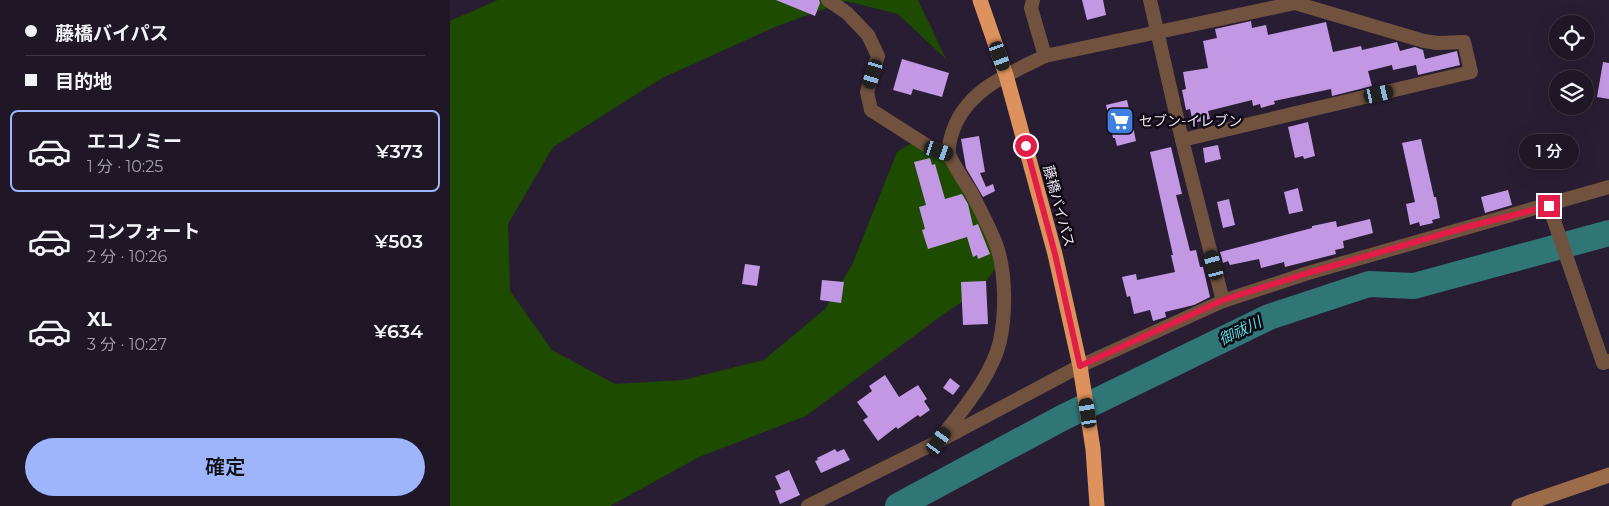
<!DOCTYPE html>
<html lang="ja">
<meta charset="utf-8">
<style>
:root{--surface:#1f1626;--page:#2c2332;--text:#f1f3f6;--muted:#a19fa7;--line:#3c3543;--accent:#9eb4fd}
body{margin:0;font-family:Montserrat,"Noto Sans JP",sans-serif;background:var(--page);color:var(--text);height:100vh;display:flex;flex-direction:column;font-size:19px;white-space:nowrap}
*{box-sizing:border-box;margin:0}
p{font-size:16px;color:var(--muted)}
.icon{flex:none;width:28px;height:28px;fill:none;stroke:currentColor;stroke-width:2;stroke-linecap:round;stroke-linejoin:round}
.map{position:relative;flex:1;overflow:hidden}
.side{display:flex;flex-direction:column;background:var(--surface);width:450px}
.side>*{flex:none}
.hud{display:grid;align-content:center;height:110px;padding:0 25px;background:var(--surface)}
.controls{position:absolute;left:1099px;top:15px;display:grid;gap:10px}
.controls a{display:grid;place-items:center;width:45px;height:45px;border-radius:50%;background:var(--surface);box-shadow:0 5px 20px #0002,0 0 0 1px var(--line);font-size:25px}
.end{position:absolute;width:22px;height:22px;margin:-11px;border:6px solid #e11d48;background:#fff;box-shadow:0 0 0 2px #fff}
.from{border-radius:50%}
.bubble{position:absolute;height:35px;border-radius:18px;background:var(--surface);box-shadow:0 5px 20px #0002,0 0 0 1px var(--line);font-size:16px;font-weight:600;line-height:35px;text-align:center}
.car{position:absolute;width:15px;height:30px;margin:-15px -8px;border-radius:6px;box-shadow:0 0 4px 1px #0007;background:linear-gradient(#222 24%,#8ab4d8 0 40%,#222 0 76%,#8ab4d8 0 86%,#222 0)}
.hud b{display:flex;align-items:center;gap:18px;height:48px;font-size:19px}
.hud b+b{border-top:1px solid var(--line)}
.hud i{width:12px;height:12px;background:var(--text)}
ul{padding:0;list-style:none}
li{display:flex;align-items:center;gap:15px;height:82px;margin:0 10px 8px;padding:0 15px;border:2px solid transparent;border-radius:8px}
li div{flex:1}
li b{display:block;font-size:19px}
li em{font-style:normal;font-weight:600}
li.selected{border-color:var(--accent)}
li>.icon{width:45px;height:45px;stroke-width:1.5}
.button{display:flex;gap:10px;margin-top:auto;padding:10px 25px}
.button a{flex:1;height:58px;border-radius:30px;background:var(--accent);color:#111;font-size:20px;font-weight:600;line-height:58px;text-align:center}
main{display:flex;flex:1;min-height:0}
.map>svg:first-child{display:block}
</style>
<main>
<section class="side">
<div class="hud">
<b><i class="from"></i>藤橋バイパス</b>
<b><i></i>目的地</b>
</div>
<ul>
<li class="selected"><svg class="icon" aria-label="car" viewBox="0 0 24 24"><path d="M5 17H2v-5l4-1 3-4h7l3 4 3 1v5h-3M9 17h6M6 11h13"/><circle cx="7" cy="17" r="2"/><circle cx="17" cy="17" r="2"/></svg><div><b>エコノミー</b><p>1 分 · 10:25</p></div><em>¥373</em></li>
<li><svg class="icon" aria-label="car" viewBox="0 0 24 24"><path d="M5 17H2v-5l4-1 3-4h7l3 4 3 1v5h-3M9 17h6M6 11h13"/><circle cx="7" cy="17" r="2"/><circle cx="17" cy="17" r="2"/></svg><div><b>コンフォート</b><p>2 分 · 10:26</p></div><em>¥503</em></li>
<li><svg class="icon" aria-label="car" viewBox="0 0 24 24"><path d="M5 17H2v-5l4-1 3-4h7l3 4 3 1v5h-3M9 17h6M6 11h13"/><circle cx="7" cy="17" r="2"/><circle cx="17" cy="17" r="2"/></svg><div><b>XL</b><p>3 分 · 10:27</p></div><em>¥634</em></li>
</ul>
<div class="button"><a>確定</a></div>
</section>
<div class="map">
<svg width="1159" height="506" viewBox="0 0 1159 506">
<rect width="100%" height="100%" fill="#291d33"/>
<!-- green -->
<path fill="#1d4c00" d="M48,0H468L496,59L448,14L396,1L325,27L212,78L103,147L58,224L60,291L102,350L165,384L233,380L314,360L375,309L402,265L447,152L468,139L489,151L543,233L545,269L529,291L495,313L356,416L249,457L160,506H0V21Z"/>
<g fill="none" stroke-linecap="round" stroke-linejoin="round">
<!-- river -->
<path stroke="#317677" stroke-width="26" d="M448,506L612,418L819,317L919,284L964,286L1159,233"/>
</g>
<!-- building -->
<g fill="#c298e4">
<path d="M326,0H369L370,3L365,16Z"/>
<path d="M632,0H653L656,15L637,20Z"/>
<path d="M801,21L802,28L816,25L818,35L876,22L883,52L911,46L912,50L947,42L950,51L965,47L973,50L975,59L1007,51L1010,65L968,75L966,65L943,70L942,65L918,71L922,86L882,96L881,89L824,101L825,104L811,108L810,104L803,106L802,100L758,111L760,119L743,123L740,109L736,110L732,90L736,89L733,72L758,68L753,41L767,38L765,29Z"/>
<path d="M452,59L499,73L492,97L463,89L461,95L443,90Z"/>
<path d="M1153,62L1159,63V99L1147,97Z"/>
<path d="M677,100L686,141L667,146L665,138H663L656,105Z"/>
<path d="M858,122L865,156L854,159L853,156L845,158L838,127Z"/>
<path d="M529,136L535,172L530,173L536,187L543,184L545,191L533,197L516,168L511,139Z"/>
<path d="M971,139L984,197H986L990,218L982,220L983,223L970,226L969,222L960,225L956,204L965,202L952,143Z"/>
<path d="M768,145L771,159L755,163L753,148Z"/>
<path d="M721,147L732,194L726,195L740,251L746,250L750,267H753L760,297L744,305L715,312L716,317L703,321L700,310L684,314L680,296L677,297L672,277L686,274L687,280L725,272L721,255H723L700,152Z"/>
<path d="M480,158L482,165L485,164L495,199L512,194L518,204L523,226L528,224L540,254L528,259L527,255L523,257L517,237L478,249L472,230L475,229L469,207L476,205L464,162Z"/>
<path d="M848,188L853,211L839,214L834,192Z"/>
<path d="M1058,190L1062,205L1035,213L1031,197Z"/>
<path d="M779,199L785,225L773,228L767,202Z"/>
<path d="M920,219L923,233L893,241L894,248L885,250L886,254L835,267L834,262L811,268L809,259L780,265L778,261L773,263L770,252L862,228V226L886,221L887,227Z"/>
<path d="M295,264L310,266L307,286L292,284Z"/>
<path d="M372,280L394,282L391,303L370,300Z"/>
<path d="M536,281L538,324L513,325L511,282Z"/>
<path d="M435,375L449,397L468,385L477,399L474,401L480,410L470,417L468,415L448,429L446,427L428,441L413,420L418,417L407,402L422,391L419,386Z"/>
<path d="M500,378L510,386L503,395L493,388Z"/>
<path d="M385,449L387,452L394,449L400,460L371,473L365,461L368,460L367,458Z"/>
<path d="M339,470L350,495L330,504L325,491L331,489L325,476Z"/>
</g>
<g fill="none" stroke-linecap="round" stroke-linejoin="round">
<!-- street -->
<g stroke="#71523e" stroke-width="14">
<path d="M378,0L397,13L418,35L428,56L417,92L421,110L479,147L499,154"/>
<path d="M700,0L732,140L773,301"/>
<path d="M595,56L845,3L974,41L988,43L1014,42L1021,72L732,140"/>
<path d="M1099,206L1153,363L1159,361"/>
<path d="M491,438C512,410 542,376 550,341C556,313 556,271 546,244C539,226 530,209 521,192C516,184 500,160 499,153C498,142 502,132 506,123C523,87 561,73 595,56L581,8L583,0"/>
<path d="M358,506L489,441L630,366L773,301L858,273L1159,187"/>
</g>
<!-- secondary -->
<path stroke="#9c6b4a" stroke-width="15" d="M1069,506L1159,475"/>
<!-- highway -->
<path stroke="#dd915c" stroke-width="15" d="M530,0L556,75L605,254L630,366L643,449L647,506"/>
</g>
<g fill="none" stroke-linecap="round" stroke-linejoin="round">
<!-- route -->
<path stroke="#e11d48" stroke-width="6" d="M576,146L605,254L630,366L773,300L858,273L1017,227L1099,206"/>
</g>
<!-- icons -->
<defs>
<symbol id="supermarket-square" viewBox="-11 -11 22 22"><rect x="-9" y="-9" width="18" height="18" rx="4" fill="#3f7fe0" stroke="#0f0a14"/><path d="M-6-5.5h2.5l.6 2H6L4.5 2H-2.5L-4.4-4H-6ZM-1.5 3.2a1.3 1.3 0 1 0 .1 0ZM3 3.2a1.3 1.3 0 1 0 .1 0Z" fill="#fff"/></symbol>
</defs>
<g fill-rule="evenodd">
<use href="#supermarket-square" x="654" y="105" width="32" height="32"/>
</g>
<g text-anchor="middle" stroke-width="5" stroke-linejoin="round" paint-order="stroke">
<!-- poi labels -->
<g font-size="14" fill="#ece4f3" stroke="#0f0a14" text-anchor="start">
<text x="689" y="126">セブン-イレブン</text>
</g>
<!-- street labels -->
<g font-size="14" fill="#ece4f3" stroke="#0f0a14">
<text transform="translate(609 206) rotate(75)" y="5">藤橋バイパス</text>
</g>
<!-- water labels -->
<g font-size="15" font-style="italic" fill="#56ddde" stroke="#0f0a14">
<text transform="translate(790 331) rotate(-26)" y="5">御祓川</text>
</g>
</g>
</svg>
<div class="controls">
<a><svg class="icon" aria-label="locate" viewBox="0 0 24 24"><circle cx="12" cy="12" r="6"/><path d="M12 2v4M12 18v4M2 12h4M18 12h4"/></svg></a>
<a><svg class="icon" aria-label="layers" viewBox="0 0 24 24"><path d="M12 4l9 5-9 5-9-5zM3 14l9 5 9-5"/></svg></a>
</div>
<i class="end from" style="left:576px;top:146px"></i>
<i class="end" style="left:1099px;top:206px"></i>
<div class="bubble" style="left:1069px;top:134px;width:60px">1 分</div>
<i class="car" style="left:550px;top:56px;rotate:160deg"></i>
<i class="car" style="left:423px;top:74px;rotate:197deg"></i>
<i class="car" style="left:929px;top:94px;rotate:77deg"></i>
<i class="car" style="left:489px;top:151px;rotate:109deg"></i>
<i class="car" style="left:764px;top:265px;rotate:345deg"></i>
<i class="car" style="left:638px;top:413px;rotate:351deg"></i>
<i class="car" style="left:489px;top:441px;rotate:36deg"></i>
</div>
</main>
